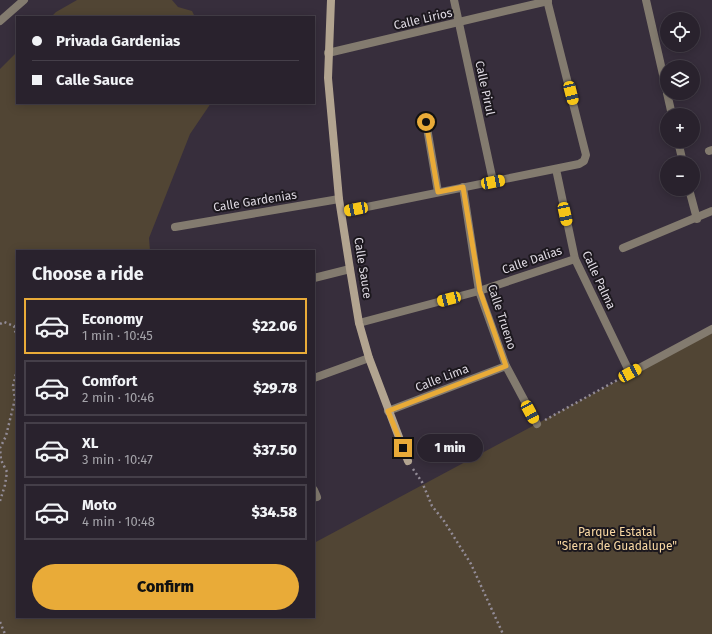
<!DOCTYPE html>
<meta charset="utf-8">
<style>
:root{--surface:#29222d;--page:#352f39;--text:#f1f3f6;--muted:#a5a4aa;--line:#453f49;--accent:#e9ab38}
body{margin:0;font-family:"Fira Sans",sans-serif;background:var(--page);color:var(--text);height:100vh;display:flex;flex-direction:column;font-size:15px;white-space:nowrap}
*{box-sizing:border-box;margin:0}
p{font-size:13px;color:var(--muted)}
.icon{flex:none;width:22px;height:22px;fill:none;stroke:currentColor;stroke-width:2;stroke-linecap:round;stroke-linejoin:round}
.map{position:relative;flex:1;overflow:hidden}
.sheet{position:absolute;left:16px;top:250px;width:299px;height:368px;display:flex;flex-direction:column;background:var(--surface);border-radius:0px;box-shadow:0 2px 10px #0003,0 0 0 1px var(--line)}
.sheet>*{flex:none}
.banner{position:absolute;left:16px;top:16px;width:299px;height:88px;border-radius:0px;box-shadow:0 2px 10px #0003,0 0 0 1px var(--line);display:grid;align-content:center;height:88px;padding:0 16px;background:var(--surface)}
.controls{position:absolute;left:660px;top:12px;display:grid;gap:8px}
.controls a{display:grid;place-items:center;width:40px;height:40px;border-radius:50%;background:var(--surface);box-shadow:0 2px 10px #0003,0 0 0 1px var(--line);font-size:20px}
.end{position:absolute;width:18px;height:18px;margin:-9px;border:5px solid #e9ab38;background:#111;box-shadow:0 0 0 2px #111}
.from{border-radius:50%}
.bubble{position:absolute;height:28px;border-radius:14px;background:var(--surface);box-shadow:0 2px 10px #0003,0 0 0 1px var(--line);font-size:13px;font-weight:800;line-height:28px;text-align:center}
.car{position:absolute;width:12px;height:24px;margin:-12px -6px;border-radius:5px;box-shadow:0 0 3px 1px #0007;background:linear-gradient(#f5c518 24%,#345 0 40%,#f5c518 0 76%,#345 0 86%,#f5c518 0)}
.banner b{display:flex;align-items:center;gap:14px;height:38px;font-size:15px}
.banner b+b{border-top:1px solid var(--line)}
.banner i{width:10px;height:10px;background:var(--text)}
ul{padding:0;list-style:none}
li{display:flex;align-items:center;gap:12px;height:56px;margin:0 8px 6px;padding:0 8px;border:2px solid var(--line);border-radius:0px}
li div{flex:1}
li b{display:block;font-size:15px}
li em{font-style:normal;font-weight:800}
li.on{border-color:var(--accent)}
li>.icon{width:36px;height:36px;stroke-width:1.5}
h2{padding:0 16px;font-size:18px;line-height:48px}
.cta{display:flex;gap:8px;margin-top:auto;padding:8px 16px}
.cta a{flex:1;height:46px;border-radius:24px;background:var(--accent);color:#111;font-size:16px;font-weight:800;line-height:46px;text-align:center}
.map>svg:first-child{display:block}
</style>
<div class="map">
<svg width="712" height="634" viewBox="0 0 712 634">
<rect width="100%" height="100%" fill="#372e3c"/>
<!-- green -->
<g fill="#514534">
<path d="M77,0H172L178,7L192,11L195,17H51L56,12Z"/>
<path d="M17,52V103H211L190,134L149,238L150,251H17V617H314V543L712,330V634H0V69Z"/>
</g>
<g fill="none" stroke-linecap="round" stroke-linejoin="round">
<!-- path -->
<g stroke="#938c97" stroke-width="2.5" stroke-dasharray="2 3" stroke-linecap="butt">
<path d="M0,324L4,322L14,326L17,339"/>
<path d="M545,420L621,378"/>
<path d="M413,469L422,482L432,506L444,521L471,564L503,634"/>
<path d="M0,501L5,485L7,472L1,460L0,448L6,436L15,399L13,386L17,370"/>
<path d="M0,622L5,634"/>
</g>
<!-- street -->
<g stroke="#837b6f" stroke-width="8">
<path d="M454,0L493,181"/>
<path d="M646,0L667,92"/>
<path d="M0,21L24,0"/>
<path d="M328,53L548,1"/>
<path d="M667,93L672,115"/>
<path d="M426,122L438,192"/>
<path d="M678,141L683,163"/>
<path d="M709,151L712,150"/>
<path d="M556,169L575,259L630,373L712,329"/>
<path d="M463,187L479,291L506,366L537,424"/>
<path d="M689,189L697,219"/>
<path d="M342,212L579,164L584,161L586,155L547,0"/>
<path d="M175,227L339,199"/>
<path d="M623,248L712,211"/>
<path d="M314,278L350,269"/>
<path d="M359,323L479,291L575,259"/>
<path d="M314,378L369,358"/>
<path d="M388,411L506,366"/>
<path d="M314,490L317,497"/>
</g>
<!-- secondary -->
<path stroke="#b2a490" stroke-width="8" d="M331,0L328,78L339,199L350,269L359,323L369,358L408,461"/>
</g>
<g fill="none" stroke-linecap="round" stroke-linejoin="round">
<!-- route -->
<path stroke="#e9ab38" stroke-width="5" d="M403,448L388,411L506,366L480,291L463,187L438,192L426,122"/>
</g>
<g text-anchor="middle" stroke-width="4" stroke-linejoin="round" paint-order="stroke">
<!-- street labels -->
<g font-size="12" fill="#dfdae3" stroke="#1c181e">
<text transform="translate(423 19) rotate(-13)" y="4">Calle Lirios</text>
<text transform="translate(485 88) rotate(78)" y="4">Calle Pirul</text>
<text transform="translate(255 201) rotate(-9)" y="4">Calle Gardenias</text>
<text transform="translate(532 260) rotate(-19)" y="4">Calle Dalias</text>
<text transform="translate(363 268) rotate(81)" y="4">Calle Sauce</text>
<text transform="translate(599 280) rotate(65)" y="4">Calle Palma</text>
<text transform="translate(502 317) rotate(72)" y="4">Calle Trueno</text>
<text transform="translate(442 378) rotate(-21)" y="4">Calle Lima</text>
</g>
<!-- park labels -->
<g font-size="12" fill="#f9d8a3" stroke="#1c181e">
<text x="617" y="536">Parque Estatal<tspan x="617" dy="14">"Sierra de Guadalupe"</tspan></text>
</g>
</g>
</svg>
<div class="controls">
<a><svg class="icon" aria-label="locate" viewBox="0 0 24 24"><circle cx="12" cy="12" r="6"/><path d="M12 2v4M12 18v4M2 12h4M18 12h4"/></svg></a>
<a><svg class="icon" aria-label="layers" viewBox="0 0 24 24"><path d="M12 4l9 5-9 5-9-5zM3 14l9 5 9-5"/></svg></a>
<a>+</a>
<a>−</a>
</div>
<i class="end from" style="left:426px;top:122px"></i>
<i class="end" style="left:403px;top:448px"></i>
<div class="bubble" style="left:417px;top:434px;width:66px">1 min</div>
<i class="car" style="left:571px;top:93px;rotate:166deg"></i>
<i class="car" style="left:493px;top:182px;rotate:79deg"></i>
<i class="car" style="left:356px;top:209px;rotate:259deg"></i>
<i class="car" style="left:565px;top:214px;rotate:168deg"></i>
<i class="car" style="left:449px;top:299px;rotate:255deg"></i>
<i class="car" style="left:630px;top:373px;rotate:62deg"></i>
<i class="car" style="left:530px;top:412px;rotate:152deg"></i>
<div class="banner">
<b><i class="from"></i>Privada Gardenias</b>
<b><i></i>Calle Sauce</b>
</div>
<section class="sheet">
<h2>Choose a ride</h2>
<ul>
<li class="on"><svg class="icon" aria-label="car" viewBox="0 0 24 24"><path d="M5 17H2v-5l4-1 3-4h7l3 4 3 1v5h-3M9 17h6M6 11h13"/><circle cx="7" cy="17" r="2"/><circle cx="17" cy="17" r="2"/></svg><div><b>Economy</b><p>1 min · 10:45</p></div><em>$22.06</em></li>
<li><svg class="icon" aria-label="car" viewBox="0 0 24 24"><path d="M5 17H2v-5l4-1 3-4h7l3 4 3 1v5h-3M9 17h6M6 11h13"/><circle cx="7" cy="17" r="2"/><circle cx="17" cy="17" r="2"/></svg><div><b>Comfort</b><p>2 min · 10:46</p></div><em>$29.78</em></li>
<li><svg class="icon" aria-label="car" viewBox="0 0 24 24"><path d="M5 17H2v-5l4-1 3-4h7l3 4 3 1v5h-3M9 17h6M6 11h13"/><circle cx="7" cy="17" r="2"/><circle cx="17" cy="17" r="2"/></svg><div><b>XL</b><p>3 min · 10:47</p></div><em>$37.50</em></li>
<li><svg class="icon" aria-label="car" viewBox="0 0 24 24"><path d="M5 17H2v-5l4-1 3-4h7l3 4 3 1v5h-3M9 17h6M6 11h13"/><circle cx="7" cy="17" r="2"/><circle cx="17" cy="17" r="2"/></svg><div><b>Moto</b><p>4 min · 10:48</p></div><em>$34.58</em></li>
</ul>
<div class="cta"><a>Confirm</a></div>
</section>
</div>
